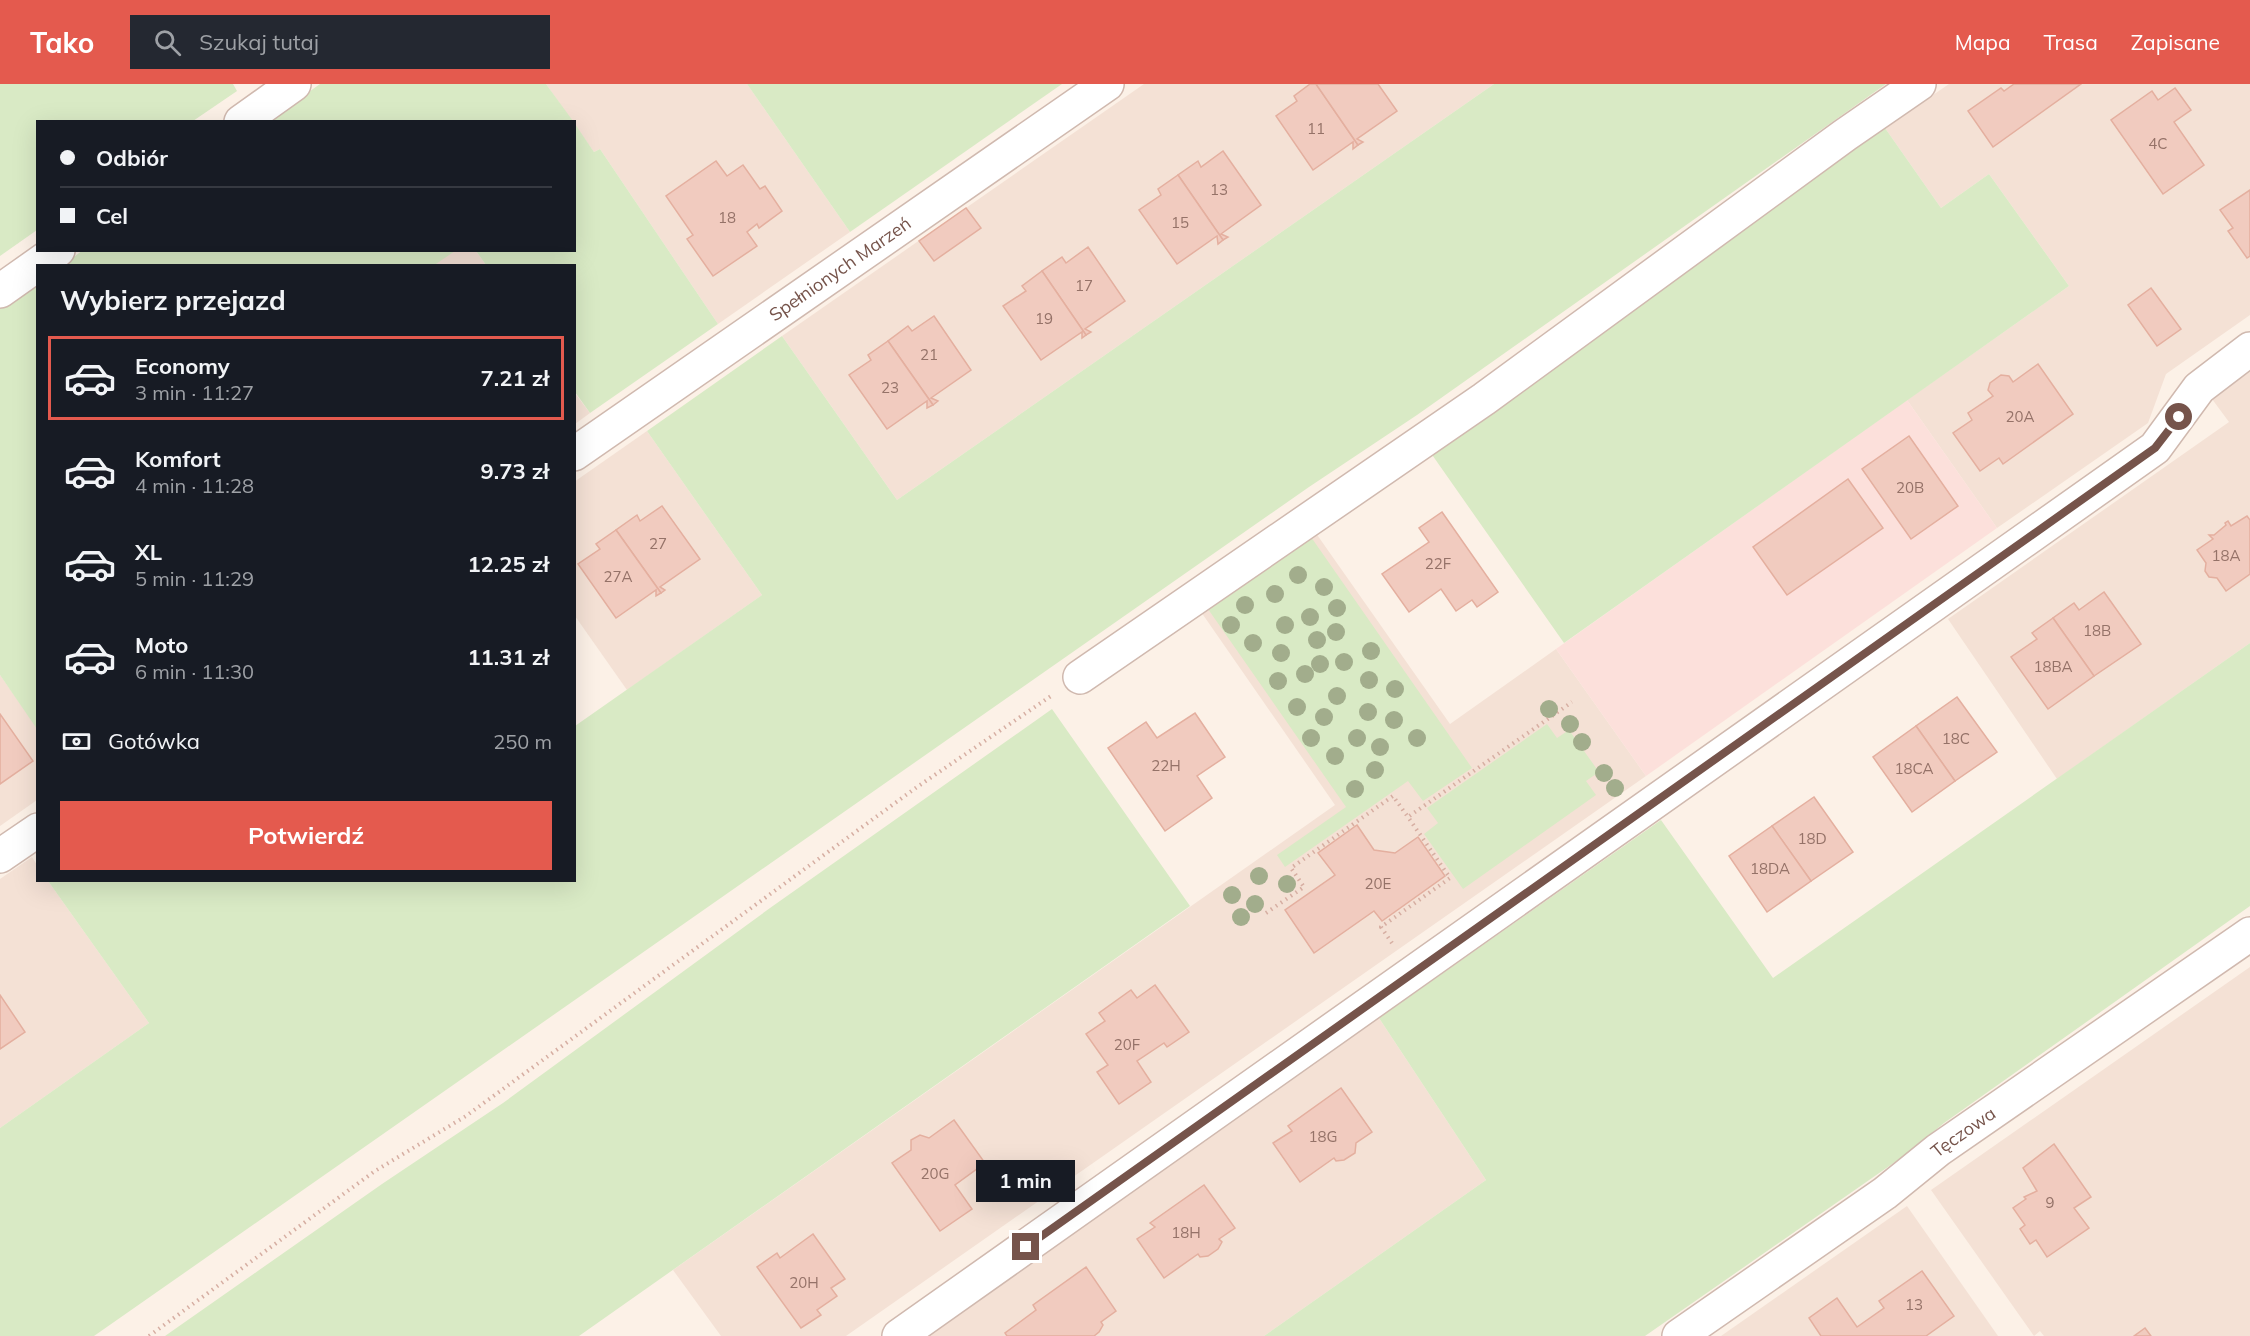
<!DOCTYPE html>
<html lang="pl">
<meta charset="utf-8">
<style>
:root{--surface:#171b24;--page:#242831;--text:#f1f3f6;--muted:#9ea1a6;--line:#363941;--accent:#e45a4e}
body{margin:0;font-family:Mulish,sans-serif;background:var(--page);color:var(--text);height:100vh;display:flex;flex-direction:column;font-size:22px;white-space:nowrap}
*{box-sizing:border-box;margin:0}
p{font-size:20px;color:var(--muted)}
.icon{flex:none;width:33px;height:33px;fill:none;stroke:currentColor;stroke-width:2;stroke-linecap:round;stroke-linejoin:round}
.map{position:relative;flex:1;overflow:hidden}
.sheet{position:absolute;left:36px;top:180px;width:540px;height:618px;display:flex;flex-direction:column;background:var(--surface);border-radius:0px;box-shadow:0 6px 24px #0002}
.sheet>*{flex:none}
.hud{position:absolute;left:36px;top:36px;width:540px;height:132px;border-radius:0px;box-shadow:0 6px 24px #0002;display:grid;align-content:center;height:132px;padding:0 24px;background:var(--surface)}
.end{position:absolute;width:27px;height:27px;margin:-14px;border:8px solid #76544b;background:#fff;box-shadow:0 0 0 3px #fff}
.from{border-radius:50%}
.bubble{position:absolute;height:42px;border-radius:0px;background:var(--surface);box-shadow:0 6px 24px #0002;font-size:20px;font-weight:700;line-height:42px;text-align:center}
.hud b{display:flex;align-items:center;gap:21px;height:57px;font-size:22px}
.hud b+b{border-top:2px solid var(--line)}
.hud i{width:15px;height:15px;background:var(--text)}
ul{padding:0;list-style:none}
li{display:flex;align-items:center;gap:18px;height:84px;margin:0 12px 9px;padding:0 12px;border:3px solid transparent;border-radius:0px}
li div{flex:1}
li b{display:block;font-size:22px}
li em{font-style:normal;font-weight:700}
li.active{border-color:var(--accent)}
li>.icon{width:54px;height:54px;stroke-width:1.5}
h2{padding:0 24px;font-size:27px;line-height:72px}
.pay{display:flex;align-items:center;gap:15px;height:66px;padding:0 24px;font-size:22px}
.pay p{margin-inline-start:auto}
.primary-button{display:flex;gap:12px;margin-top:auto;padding:12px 24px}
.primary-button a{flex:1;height:69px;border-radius:0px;background:var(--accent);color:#fff;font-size:24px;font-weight:700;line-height:69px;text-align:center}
header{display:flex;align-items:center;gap:36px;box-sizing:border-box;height:84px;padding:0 30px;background:var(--accent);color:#fff}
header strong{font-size:28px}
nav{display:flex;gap:33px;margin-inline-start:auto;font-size:21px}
.search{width:420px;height:54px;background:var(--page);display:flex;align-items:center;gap:15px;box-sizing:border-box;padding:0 21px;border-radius:0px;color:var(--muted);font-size:22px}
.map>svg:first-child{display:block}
</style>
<header>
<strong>Tako</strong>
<div class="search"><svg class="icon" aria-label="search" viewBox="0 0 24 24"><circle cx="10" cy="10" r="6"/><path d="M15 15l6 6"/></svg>Szukaj tutaj</div>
<nav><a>Mapa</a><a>Trasa</a><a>Zapisane</a></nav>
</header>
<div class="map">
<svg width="2250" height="1252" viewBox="0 0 2250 1252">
<rect width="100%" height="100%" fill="#fcf1e7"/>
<!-- residential -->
<g fill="#f4e1d5">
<path d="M546,0H747L850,148L718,240L600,65L594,68Z"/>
<path d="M1144,0H1494L897,416L782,252Z"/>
<path d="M1949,0H2250V231L2166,290L2148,339L1997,444L1907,316L2069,202L1989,90L1941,124L1885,44Z"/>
<path d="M455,166L476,167L486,181H433Z"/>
<path d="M2250,288V559L2057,695L1948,535L2229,338L2212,315Z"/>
<path d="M574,308L590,329L575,340H574Z"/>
<path d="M647,347L762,511L627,606L575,532L574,398Z"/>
<path d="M1313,445L1450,640L1556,565L1646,692L846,1252H721L673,1186L1335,721L1199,525Z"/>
<path d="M0,591L38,645L37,716L0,742Z"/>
<path d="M32,773L37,781L38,796L48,797L149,939L0,1044V795Z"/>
<path d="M2250,883V1252H2044L2040,1247L2034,1252L1931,1106Z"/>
<path d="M1379,934L1486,1096L1264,1252H929Z"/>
<path d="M1907,1122L1998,1252H1721Z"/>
</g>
<!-- commercial -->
<path fill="#fce0db" d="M1907,316L1997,444L1646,692L1556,565Z"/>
<!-- green -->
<g fill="#d9eac5">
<path d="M0,0H233L237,7L193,37L38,38L37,146L0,172Z"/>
<path d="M320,0H546L573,37L267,38Z"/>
<path d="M747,0H1062L850,148Z"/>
<path d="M1494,0H1886L1417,331L1309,403L94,1252H0V1044L149,939L48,797L574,796L575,642L762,511L647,347L782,252L897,416Z"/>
<path d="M575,40L594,68L600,65L718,240L590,329L575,308L574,182L486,181L476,167L574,166Z"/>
<path d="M1885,44L1941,124L1989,90L2069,202L1564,559L1428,365Z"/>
<path d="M83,166L455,167L433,182H62Z"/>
<path d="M37,199V645L0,591V225Z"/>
<path d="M1311,453L1472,684L1423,717L1408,697L1285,783L1277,771L1346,723L1208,525Z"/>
<path d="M2250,559V822L1944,1039L1905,1071L1645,1252H1264L1486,1096L1379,934L1661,736L1773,894Z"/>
<path d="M1052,625L1190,822L579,1252H165L382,1100L503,1019L770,824Z"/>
<path d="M1547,640L1557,654L1569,646L1599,688L1586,697L1596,711L1463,805L1424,750L1438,739L1427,724Z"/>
</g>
<!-- building -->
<g fill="#f1cbbf" stroke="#e4af9f" stroke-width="1.5">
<path d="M1310,0H1316L1358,61L1353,65V58L1313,86L1276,32L1297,17L1294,12Z"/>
<path d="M1316,0H1378L1397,27L1357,55L1363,58L1358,61Z"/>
<path d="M2014,0H2081L1993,63L1968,27L2001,4L2004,7Z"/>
<path d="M2175,4L2191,26L2174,38L2204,81L2163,110L2111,36L2152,7L2158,16Z"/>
<path d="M1223,67L1261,121L1221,150L1228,153L1223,156L1178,91L1198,77L1201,83Z"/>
<path d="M716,77L727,92L743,81L760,105L765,102L782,127L759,144L757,140L747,148L757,162L713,192L687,155L693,151L666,112Z"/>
<path d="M1178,91L1223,156L1218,160L1217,152L1177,180L1139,126L1161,111L1158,105Z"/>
<path d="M2250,106V172L2247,174L2228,147L2233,144L2220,126Z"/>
<path d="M966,124L981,144L934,177L919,157Z"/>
<path d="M1088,163L1125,217L1085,245L1091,248L1086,251L1042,187L1062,173L1066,179Z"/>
<path d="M1042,187L1086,251L1082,254V248L1041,276L1003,222L1026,207L1022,202Z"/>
<path d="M2151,204L2181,245L2157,262L2128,221Z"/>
<path d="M934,232L971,286L931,314L938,317L933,321L888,257L908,242L912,247Z"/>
<path d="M888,257L933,321L927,324V317L887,345L849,291L871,276L868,271Z"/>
<path d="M2038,280L2073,330L2003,380L1999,374L1980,387L1953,349L1972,336L1968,329L1993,312L1988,306L1990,299L2001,291L2009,292L2013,298Z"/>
<path d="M1909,352L1958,422L1911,455L1862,385Z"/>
<path d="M1848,395L1883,444L1787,511L1753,463Z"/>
<path d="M662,422L700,475L660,503L665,506L661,509L616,446L637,431L640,437Z"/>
<path d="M1442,428L1498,508L1477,523L1472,516L1456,527L1441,505L1409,528L1382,490L1429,458L1419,444Z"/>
<path d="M2247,432L2250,436V490L2226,507L2217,494L2209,493L2205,487L2206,479L2197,466L2213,455L2209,451H2214L2226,441L2225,439L2228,437L2231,442Z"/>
<path d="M616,446L661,509L656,512V506L616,534L578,480L600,465L596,460Z"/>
<path d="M2104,508L2141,560L2094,592L2053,534L2074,519L2079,526Z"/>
<path d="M2053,534L2094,592L2048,625L2011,573L2037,555L2032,549Z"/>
<path d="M1957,613L1997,668L1955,697L1916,642Z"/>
<path d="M1195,629L1225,673L1197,692L1212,714L1165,747L1108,664L1146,638L1157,654Z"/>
<path d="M0,630L33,677L0,700Z"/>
<path d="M1916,642L1955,697L1912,728L1873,673Z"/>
<path d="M1814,713L1853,768L1811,797L1772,742Z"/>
<path d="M1357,741L1374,766L1395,769L1418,753L1445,792L1382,837L1374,827L1314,869L1285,826L1335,791L1318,769Z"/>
<path d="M1772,742L1811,797L1767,828L1729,772Z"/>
<path d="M1155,901L1189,948L1167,963L1164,959L1137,977L1151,998L1119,1020L1097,988L1108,981L1086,950L1105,937L1099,929L1131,906L1137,914Z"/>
<path d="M0,911L25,948L0,965Z"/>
<path d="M1341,1004L1372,1048L1356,1059L1355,1069L1344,1076L1336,1077L1334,1074L1300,1098L1273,1059L1292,1047L1288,1042Z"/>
<path d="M954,1036L985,1079L955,1101L972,1125L940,1147L892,1079L911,1066V1056L920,1051L929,1054Z"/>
<path d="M2054,1060L2091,1113L2074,1124L2089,1144L2047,1173L2036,1156L2030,1160L2020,1145L2025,1141L2013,1124L2026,1115L2024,1113L2037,1107L2023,1084Z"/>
<path d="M1204,1101L1235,1144L1219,1155L1222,1158L1218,1165L1208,1172L1200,1173L1198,1170L1164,1194L1137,1155L1155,1143L1150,1139Z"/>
<path d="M813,1150L845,1195L831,1204L837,1212L817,1226L821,1231L801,1244L757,1183L777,1169L780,1174Z"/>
<path d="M1086,1183L1116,1227L1101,1238L1103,1241L1099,1248L1094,1252H1007L1005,1249L1036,1226L1033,1221Z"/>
<path d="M1922,1187L1954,1232L1926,1252H1821L1809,1234L1837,1214L1857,1243L1884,1224L1879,1217Z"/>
<path d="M2145,1244L2151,1252H2134Z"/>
</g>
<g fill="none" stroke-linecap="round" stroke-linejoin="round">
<defs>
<g id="minor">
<path d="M241,38L294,0"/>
<path d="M0,207L58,166"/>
<path id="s1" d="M574,370L1107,0"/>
<path d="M1080,593L1484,315L1845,51L1919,0"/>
<path d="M0,772L38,746"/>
<path d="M899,1252L2155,364L2199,304L2250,265"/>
<path id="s2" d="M1679,1252L1885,1109L1938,1066L2250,850"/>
</g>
</defs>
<!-- minor casing -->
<use href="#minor" stroke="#d0b9af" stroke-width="36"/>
<!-- path -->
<g stroke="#d6aea2" stroke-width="4" stroke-dasharray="1.5 4.5" stroke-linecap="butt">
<path d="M1266,829L1304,803L1291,784L1393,712L1408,733"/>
<path d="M1392,859L1381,843L1450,794L1408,733L1572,618"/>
<path d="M149,1252L375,1087L466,1032L917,703L1051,612"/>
</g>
<!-- minor -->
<use href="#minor" stroke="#fff" stroke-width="33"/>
</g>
<!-- trees -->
<g fill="#a2ad8c">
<circle cx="1298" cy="491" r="9"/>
<circle cx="1324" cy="503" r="9"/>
<circle cx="1275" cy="510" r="9"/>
<circle cx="1245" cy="521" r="9"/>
<circle cx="1337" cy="524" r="9"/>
<circle cx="1310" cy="533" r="9"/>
<circle cx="1231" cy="541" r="9"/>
<circle cx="1285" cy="541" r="9"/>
<circle cx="1336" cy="548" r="9"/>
<circle cx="1317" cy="556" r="9"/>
<circle cx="1253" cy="559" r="9"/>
<circle cx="1371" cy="567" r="9"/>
<circle cx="1281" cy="569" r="9"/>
<circle cx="1344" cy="578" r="9"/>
<circle cx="1320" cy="580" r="9"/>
<circle cx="1305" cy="590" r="9"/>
<circle cx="1369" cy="596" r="9"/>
<circle cx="1278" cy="597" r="9"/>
<circle cx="1395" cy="605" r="9"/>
<circle cx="1337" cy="612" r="9"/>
<circle cx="1297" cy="623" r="9"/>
<circle cx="1549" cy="625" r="9"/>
<circle cx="1368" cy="628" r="9"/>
<circle cx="1324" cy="633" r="9"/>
<circle cx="1394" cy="636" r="9"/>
<circle cx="1570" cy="640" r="9"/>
<circle cx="1311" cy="654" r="9"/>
<circle cx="1357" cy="654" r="9"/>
<circle cx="1417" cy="654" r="9"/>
<circle cx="1582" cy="658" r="9"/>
<circle cx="1380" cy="663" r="9"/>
<circle cx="1335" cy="672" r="9"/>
<circle cx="1375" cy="686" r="9"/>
<circle cx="1604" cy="689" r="9"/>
<circle cx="1615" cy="704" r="9"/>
<circle cx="1355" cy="705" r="9"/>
<circle cx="1259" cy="792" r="9"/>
<circle cx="1287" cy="800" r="9"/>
<circle cx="1232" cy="811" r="9"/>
<circle cx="1255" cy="820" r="9"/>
<circle cx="1241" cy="833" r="9"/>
</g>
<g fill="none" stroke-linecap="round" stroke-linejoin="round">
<!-- route -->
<path stroke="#76544b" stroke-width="8" d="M1026,1163L2155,364L2179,333"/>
</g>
<g text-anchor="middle" stroke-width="4.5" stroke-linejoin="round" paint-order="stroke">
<!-- number labels -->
<g font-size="15" fill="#957268">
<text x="1316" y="50">11</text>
<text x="2158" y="65">4C</text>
<text x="1219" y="111">13</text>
<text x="727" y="139">18</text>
<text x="1180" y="144">15</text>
<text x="1084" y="207">17</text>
<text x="1044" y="240">19</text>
<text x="929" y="276">21</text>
<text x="890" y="309">23</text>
<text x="2020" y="338">20A</text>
<text x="1910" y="409">20B</text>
<text x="658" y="465">27</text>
<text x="2226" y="477">18A</text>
<text x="1438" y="485">22F</text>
<text x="618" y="498">27A</text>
<text x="2097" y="552">18B</text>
<text x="2053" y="588">18BA</text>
<text x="1956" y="660">18C</text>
<text x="1166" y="687">22H</text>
<text x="1914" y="690">18CA</text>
<text x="1812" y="760">18D</text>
<text x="1770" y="790">18DA</text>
<text x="1378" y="805">20E</text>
<text x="1127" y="966">20F</text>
<text x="1323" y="1058">18G</text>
<text x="935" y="1095">20G</text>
<text x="2050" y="1124">9</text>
<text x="1186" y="1154">18H</text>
<text x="804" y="1204">20H</text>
<text x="1914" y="1226">13</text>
</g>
<!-- street labels -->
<g font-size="18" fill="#76544b" stroke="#fff5ed">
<text dy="6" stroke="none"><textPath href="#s1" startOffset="324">Spełnionych Marzeń</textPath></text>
<text dy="6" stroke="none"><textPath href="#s2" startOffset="350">Tęczowa</textPath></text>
</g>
</g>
</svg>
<i class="end from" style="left:2179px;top:333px"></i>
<i class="end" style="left:1026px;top:1163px"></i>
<div class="bubble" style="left:976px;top:1076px;width:99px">1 min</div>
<div class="hud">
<b><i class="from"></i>Odbiór</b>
<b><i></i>Cel</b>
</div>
<section class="sheet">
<h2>Wybierz przejazd</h2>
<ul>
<li class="active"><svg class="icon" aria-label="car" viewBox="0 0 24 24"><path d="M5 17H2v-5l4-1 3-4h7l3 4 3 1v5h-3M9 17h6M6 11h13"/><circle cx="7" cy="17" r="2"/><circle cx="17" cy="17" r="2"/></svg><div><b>Economy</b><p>3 min · 11:27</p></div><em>7.21 zł</em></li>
<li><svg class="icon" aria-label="car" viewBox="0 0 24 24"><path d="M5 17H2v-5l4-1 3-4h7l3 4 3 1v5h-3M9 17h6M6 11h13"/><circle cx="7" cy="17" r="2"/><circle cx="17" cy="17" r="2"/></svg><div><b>Komfort</b><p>4 min · 11:28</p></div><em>9.73 zł</em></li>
<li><svg class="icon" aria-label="car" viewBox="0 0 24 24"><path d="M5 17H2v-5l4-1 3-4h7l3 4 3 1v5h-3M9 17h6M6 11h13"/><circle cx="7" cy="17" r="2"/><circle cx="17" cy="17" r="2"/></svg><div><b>XL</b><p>5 min · 11:29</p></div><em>12.25 zł</em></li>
<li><svg class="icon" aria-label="car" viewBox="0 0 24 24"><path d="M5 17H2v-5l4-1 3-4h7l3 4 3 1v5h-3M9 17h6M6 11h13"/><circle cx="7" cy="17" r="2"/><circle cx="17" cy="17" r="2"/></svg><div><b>Moto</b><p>6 min · 11:30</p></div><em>11.31 zł</em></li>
</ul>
<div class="pay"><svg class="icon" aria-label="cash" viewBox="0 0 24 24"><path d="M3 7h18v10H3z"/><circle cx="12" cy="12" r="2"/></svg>Gotówka<p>250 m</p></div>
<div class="primary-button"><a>Potwierdź</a></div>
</section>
</div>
